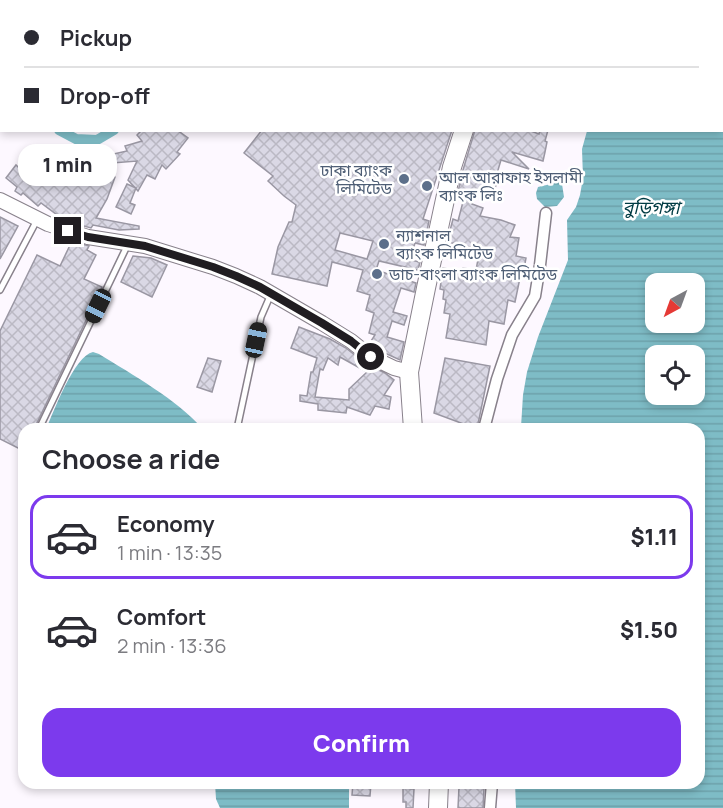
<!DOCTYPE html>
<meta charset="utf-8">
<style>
:root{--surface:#fff;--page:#f2f2f3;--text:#2b2b33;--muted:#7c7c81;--line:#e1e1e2;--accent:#7c3aed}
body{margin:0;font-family:Manrope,"Noto Sans Bengali",sans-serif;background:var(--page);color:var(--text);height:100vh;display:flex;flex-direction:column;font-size:22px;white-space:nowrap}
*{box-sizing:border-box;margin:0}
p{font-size:20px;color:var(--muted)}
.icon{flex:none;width:33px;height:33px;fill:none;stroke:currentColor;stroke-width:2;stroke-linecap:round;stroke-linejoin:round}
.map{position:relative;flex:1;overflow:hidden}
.sheet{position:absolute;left:18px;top:423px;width:687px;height:366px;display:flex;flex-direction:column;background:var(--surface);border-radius:18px;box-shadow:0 3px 9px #0003}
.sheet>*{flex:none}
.banner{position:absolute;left:0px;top:0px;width:723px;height:132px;box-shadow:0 3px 9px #0003;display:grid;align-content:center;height:132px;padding:0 24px;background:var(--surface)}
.needle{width:39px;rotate:221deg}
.buttons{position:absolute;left:645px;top:273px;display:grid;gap:12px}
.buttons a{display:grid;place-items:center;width:60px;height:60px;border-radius:12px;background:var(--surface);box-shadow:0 3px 9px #0003;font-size:30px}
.end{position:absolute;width:27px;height:27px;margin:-14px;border:8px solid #201d21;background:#fff;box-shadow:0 0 0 3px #fff}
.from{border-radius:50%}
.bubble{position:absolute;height:42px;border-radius:18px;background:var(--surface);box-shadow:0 3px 9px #0003;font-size:20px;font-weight:800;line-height:42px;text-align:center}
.car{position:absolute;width:18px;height:36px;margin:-18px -9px;border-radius:8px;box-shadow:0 0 4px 2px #0007;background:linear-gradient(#222 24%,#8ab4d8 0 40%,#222 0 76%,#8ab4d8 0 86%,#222 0)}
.banner b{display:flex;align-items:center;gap:21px;height:57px;font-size:22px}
.banner b+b{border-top:2px solid var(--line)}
.banner i{width:15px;height:15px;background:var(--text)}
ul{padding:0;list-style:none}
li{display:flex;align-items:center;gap:18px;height:84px;margin:0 12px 9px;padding:0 12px;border:3px solid transparent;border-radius:18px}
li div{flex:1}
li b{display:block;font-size:22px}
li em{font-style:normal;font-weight:800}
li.on{border-color:var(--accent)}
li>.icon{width:54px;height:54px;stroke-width:1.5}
h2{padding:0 24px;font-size:27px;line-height:72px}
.button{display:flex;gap:12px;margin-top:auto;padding:12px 24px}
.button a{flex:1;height:69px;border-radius:18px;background:var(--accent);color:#fff;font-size:24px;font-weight:800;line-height:69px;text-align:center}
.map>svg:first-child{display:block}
</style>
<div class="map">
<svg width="723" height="808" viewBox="0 0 723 808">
<defs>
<pattern id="water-rules" width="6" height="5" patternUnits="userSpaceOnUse" patternTransform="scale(1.5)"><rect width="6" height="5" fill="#7ebcc6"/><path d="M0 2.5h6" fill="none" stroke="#6da1aa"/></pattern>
<pattern id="building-cross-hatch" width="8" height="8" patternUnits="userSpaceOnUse" patternTransform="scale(1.5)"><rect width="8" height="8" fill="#dad8e5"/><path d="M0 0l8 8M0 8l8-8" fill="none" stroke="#bbb9c4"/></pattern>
</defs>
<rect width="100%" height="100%" fill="#fdf8ff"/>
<!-- water -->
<g fill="url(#water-rules)" fill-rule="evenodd">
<path d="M626,0H723V808H516L515,783H699V429H521V427L523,395L527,372L538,337L568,260L567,220L576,207L580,195L583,178L582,149L587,131L722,130V2L626,1ZM656,284H694V322H656ZM656,356H694V394H656Z"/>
<path d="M560,179L562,184L564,197L557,206L545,207L537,199L536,193L538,187L555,183Z"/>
<path d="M93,352L99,354C133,375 176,399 203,429H46C54,411 74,356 93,352Z"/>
<path d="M215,783H349V808H220L216,799Z"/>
</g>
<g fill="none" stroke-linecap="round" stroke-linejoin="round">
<!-- canal -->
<g stroke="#7ebcc6" stroke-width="10">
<path d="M195,2L196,0"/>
<path d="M0,64L2,65"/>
<path d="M59,130L76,139L97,140L114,130"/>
</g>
</g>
<!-- building -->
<g fill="url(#building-cross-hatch)" stroke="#9a97a3" stroke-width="1.5" fill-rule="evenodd">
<path d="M142,130H177L188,138L177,152L180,154L166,169L162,165L155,179L147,175L138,191L128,180L137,161L112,163L105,156L127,151L125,146L142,141L137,135Z"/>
<path d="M262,130H452L423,219L429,221L424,245L415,243L410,260L420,262L418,270L379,261L376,270L416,283L414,292L401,288L393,312L407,316L404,325L392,321L387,337L404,342L400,360L376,349L369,344L375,335L369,333L374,313L366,310L370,295L357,291L363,270L332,262L327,286L272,274L278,247L289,222H292L296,205L284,196L268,181L273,176L244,153ZM340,233L373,241L367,259L335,250Z"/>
<path d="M475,130H528L539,134L540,130H548L545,141L547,142L545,152L543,161L512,152L529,169L501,160L495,180L497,181L494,193L476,190L472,204L483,208L480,216L501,220L515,225L510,237L519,238L516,256L526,258L523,274L521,273L515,302L508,300L504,324L489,321L486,345L446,338L450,314L444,313L446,300L443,299L444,290L440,289L443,268L462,272L463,268L476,270L480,249L447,242L453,219L458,221L464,198L457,196L463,170Z"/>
<path d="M96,146L102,151L91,165L115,177L107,199L96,218L139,226V229L119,230L93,225L91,228L73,223L56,214L41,203L38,206L23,193L21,195L15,191L17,187L6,178L16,165L18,167L26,157L43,171L55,158L64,165L77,149L87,156Z"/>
<path d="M127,184L136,188L130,203L135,205L131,214L116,207Z"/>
<path d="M0,217L18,226L0,259Z"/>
<path d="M72,241L89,246L87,250L96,255L84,279L102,287L34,429H24V451L0,439V331L37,255L60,266Z"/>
<path d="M133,256L151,258L167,265L152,297L121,282Z"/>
<path d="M299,327L330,339L346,348L366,364L385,373L394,380L384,395L391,397L389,409L375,406L370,415L347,407L346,413L318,410V404L300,401V395L307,396L311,372H313L317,358L291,348ZM340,357L367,372L349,389V400L315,397L320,369L323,370L328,358L338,365Z"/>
<path d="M208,358L221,361L212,392L197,387Z"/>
<path d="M445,358L490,366L477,429L434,413Z"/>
<path d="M353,783H371L370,796L352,795Z"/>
<path d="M459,787L484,788L483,808H458Z"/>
<path d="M403,788L414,789L413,808H406V802H403Z"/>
</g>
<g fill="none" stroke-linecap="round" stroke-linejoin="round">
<defs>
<g id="lane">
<path d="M0,290L37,220"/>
<path d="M39,429L128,244"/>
<path d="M237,429L261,317L271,294"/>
</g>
<g id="street">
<path d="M484,429L497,379L512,335L535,296L540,265L546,213"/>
<path d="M490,808L492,783"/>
</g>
<path id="secondary" d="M0,200L48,224L88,237L145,246L213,267L236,276L260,287L322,323L351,341L371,357L394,368L409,372"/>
<g id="highway">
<path d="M506,2V0"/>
<path d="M413,429L409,372L426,288L452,167L464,130"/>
<path d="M438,808L439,783"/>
</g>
</defs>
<!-- lane casing -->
<use href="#lane" stroke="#88818b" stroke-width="8"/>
<!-- street casing -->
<use href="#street" stroke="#88818b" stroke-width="13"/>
<!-- secondary casing -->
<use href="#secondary" stroke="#88818b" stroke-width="16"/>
<!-- highway casing -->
<use href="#highway" stroke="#88818b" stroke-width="20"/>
<!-- lane -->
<use href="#lane" stroke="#fff" stroke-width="5"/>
<!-- street -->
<use href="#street" stroke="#fff" stroke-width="10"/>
<!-- secondary -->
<use href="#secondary" stroke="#fff" stroke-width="14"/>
<!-- highway -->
<use href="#highway" stroke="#fff" stroke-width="18"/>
</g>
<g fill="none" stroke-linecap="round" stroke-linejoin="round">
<!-- route -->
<path stroke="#201d21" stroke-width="8" d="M68,231L88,237L145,246L213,267L236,276L260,287L322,323L351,341L371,357"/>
</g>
<!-- markers -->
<g fill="#5c6f8a" stroke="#fff" stroke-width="2">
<circle cx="404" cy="179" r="6"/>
<circle cx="427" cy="186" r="6"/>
<circle cx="384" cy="244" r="6"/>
<circle cx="377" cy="274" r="6"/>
</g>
<g text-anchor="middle" stroke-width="5" stroke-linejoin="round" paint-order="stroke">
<!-- service labels -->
<g font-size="16" fill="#4e5e75" stroke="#fff" text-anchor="start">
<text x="392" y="176" text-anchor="end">ঢাকা ব্যাংক<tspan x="392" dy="18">লিমিটেড</tspan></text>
<text x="439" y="183">আল আরাফাহ ইসলামী<tspan x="439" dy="18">ব্যাংক লিঃ</tspan></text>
<text x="396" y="241">ন্যাশনাল<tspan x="396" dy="18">ব্যাংক লিমিটেড</tspan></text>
<text x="389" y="280">ডাচ-বাংলা ব্যাংক লিমিটেড</text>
</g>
<!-- water labels -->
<g font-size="18" font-style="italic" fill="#003b43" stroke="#fff">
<text x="651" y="214">বুড়িগঙ্গা</text>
</g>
</g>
</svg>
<div class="buttons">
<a><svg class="needle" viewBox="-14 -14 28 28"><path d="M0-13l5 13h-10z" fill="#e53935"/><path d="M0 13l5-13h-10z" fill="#7c7c81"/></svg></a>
<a><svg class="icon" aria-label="locate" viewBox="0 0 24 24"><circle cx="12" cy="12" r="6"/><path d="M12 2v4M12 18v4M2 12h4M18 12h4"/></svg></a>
</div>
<i class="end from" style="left:371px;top:357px"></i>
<i class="end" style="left:68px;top:231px"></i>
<div class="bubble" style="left:18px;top:144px;width:99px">1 min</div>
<i class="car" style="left:98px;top:306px;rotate:206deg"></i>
<i class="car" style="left:256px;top:340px;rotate:12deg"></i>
<div class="banner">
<b><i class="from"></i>Pickup</b>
<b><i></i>Drop-off</b>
</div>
<section class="sheet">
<h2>Choose a ride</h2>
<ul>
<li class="on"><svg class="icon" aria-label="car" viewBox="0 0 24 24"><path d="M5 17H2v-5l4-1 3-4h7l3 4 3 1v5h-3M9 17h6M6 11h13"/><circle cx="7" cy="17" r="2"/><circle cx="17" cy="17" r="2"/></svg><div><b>Economy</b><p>1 min · 13:35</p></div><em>$1.11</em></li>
<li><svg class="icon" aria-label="car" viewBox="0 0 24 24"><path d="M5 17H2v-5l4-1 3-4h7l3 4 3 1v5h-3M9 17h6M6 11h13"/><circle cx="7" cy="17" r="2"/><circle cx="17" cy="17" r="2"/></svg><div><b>Comfort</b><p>2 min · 13:36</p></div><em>$1.50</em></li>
</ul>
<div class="button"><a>Confirm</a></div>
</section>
</div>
